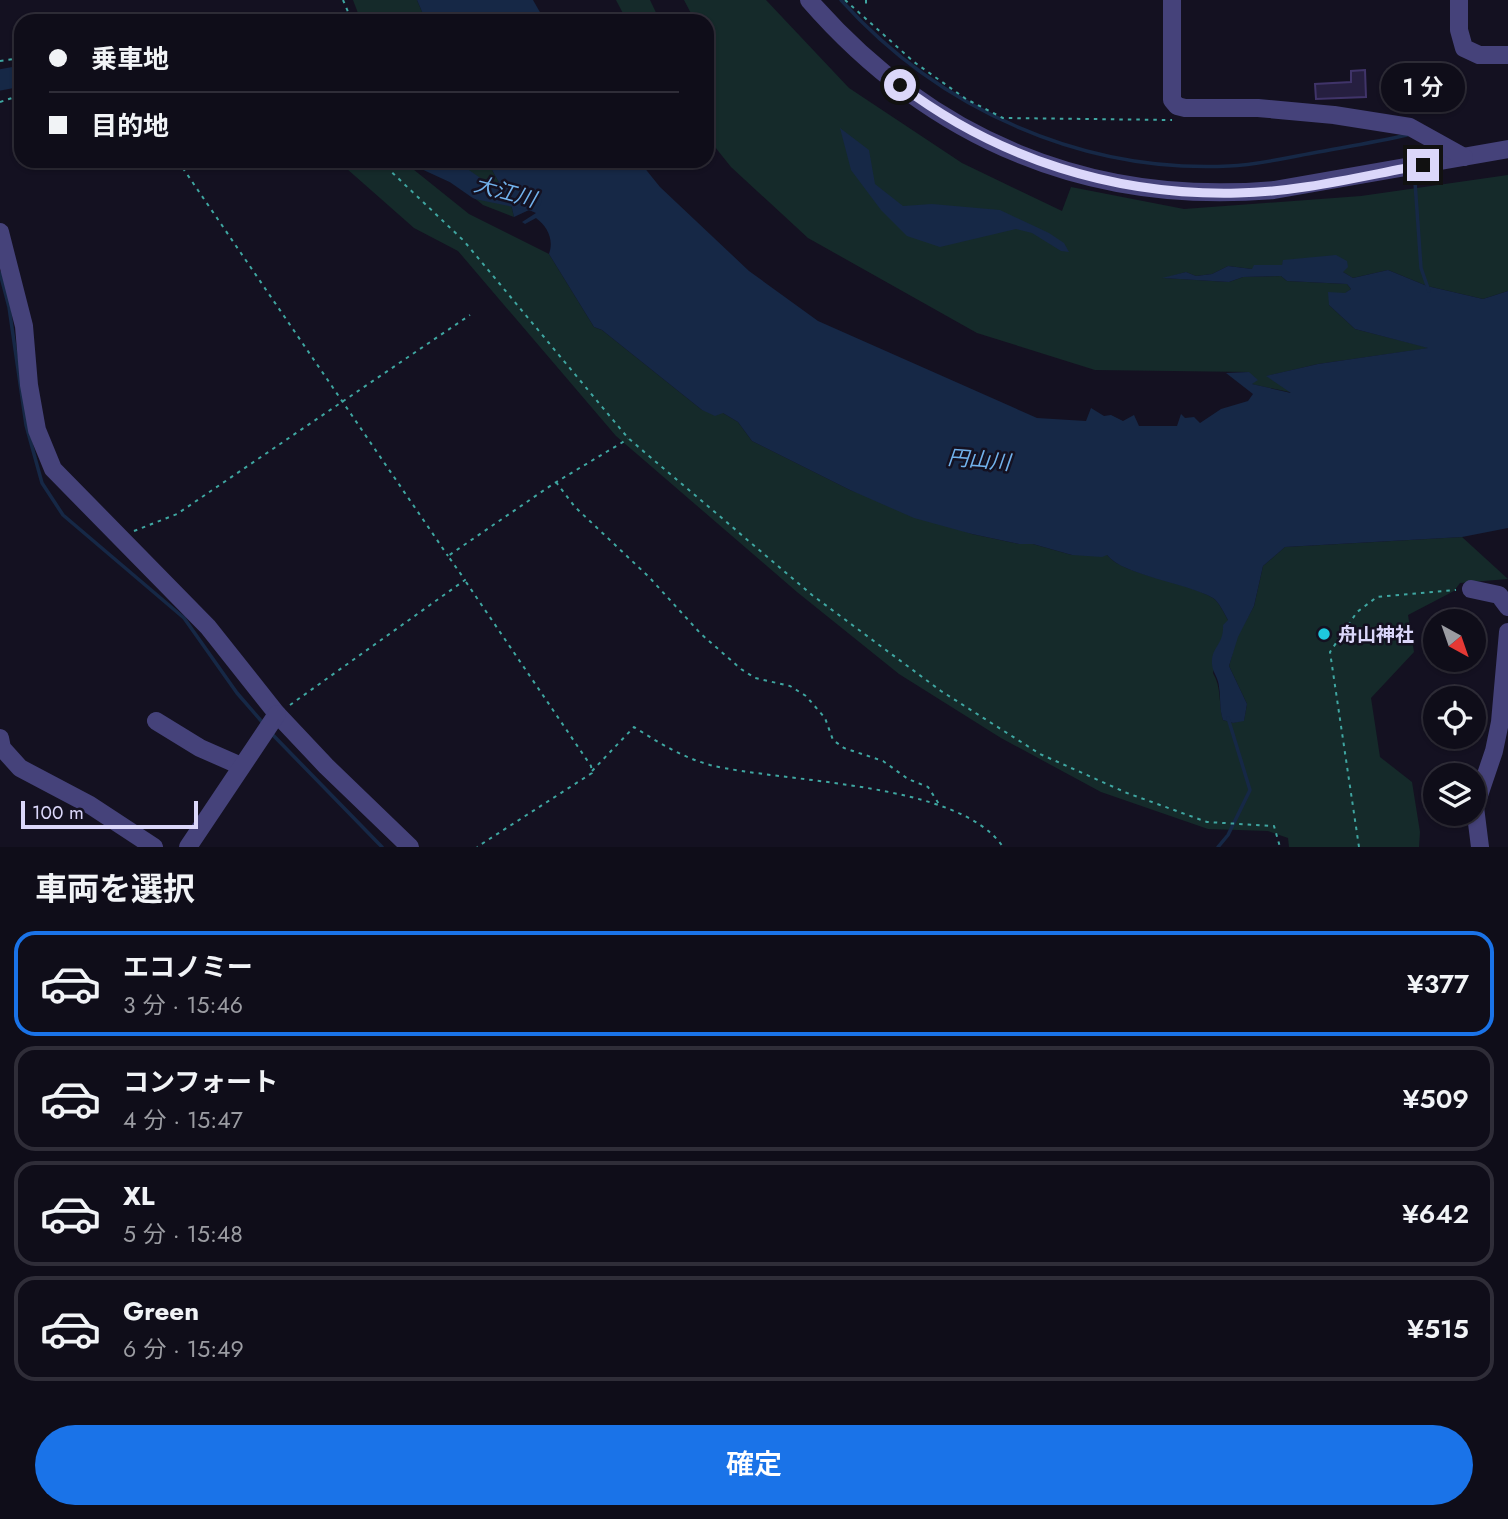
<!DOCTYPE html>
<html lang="ja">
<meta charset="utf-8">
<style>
:root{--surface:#0f0d19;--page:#1d1b26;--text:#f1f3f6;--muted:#9b9ca2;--line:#2f2d38;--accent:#1a73e8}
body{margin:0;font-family:Jost,"Noto Sans JP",sans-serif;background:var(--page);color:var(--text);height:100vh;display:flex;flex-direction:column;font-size:26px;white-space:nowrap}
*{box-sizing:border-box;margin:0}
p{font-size:23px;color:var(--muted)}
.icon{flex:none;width:38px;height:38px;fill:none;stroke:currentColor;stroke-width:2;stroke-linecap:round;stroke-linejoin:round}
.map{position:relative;height:847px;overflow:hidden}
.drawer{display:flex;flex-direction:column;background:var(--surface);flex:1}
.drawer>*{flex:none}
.top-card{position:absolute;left:14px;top:14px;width:700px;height:154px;border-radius:21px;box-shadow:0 2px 5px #0004,0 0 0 2px var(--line);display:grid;align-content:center;height:154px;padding:0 35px;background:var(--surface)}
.needle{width:46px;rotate:140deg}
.controls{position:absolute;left:1423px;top:609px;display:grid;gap:14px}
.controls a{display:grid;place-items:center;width:63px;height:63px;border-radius:50%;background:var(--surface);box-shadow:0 2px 5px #0004,0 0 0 2px var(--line);font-size:35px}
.scale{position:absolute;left:21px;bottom:18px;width:177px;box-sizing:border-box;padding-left:7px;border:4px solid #dbd7fa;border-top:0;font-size:19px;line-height:24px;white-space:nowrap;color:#dbd7fa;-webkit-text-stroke:5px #141121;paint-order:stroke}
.end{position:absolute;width:32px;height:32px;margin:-16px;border:9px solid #dbd7fa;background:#111;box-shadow:0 0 0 4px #111}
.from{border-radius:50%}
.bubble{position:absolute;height:49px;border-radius:24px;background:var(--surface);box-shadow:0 2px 5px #0004,0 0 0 2px var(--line);font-size:23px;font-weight:600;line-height:49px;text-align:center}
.top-card b{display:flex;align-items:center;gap:24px;height:66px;font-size:26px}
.top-card b+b{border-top:2px solid var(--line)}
.top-card i{width:18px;height:18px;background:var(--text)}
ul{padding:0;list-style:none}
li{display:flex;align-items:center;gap:21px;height:105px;margin:0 14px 10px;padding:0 21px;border:4px solid var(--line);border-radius:21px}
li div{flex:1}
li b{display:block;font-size:26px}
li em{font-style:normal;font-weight:600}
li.current{border-color:var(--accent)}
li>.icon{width:63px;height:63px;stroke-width:1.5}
h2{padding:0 35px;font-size:32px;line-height:84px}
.cta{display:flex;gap:14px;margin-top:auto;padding:14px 35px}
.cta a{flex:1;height:80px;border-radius:42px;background:var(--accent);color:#fff;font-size:28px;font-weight:600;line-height:80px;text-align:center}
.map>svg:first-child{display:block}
</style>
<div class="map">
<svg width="1508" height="847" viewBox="0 0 1508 847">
<rect width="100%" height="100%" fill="#141121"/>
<!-- green -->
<g fill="#152a2a">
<path d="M353,0H417L426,21H361Z"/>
<path d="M616,0H650L660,21H627Z"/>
<path d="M684,0H766L849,88L962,163L1062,211L1071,187L1184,209L1361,196L1508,175V291L1483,299L1427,286L1388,270L1353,278L1343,272L1284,260L1282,265L1252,269L1228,266L1212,274L1196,276L1186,272L1165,278L1229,282L1243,277L1281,276L1287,281L1347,284L1351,289L1329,305L1355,329L1430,348L1318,364L1267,376L1294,393L1251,384L1249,372L1095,370L977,333L808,238L731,167L707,137V63L711,53L707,45V21H695Z"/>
<path d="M338,161H403L469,214L549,254L594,327L602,330L702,410L723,413L738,422L752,441L850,490L972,534L1019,544H1033L1072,555H1107C1124,576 1186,581 1213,598C1219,602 1224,613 1228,620L1213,673C1222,688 1218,703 1223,720L1233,723L1244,720L1247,704L1229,666L1237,637L1254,606L1263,566L1285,547L1462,537L1508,579L1460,583L1454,591L1408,615L1414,652L1371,698L1380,757L1412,782L1420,832L1419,847H1289L1288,838L1268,831L1208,829L1101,792L1001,738L899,674L797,592L616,436L458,251L414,228Z"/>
<path d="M407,161H487L511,204L514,217L483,205L461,187Z"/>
</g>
<!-- water -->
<g fill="#162846">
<path d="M417,0H533L545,21H426Z"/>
<path d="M840,128L869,150L875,184L903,206L932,204L1000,210L1049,233L1064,243L1069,252L1061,251L1032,233L1016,229L940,247L907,236L881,210L851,170Z"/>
<path d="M487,161H639L660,187L749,271L818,321L1037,418L1086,421L1091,408L1104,416L1111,415L1123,421L1134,415L1139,426H1177L1181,414L1185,418L1194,417L1200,423L1221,409L1248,401L1253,394L1226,373L1249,372L1258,380L1252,384L1291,393L1266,376L1318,364L1428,348L1355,329L1329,305L1328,292L1345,293L1351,289L1347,284L1287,281L1281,276L1243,277L1229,282L1162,278L1186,272L1196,276L1212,274L1228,266L1252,269L1254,265H1282L1283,260L1336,255L1347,261L1348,267L1343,272L1353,278L1388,270L1427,286L1483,299L1508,291V528L1462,537L1285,547L1263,566L1254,606L1238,637L1229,666L1247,704L1244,721L1233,723L1223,720C1219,708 1221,699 1219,687C1219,678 1211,671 1212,661C1212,647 1224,644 1223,625L1228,620C1224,613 1219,602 1213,598C1185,582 1124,576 1107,555L1102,557L1072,555L1033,544H1019L972,534L914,518L850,490L752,441L738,422L723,413L715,416L702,410L602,330L594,327L549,254C554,240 548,227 536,218L525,224L522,222L536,213L529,210L514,217L511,204Z"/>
</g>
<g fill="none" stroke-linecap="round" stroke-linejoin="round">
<!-- stream -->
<g stroke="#162846" stroke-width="3.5">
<path d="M841,0C939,109 1082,173 1229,166C1257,165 1285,158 1313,153C1345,147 1376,142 1407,135"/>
<path d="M1415,182L1421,268L1429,291"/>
<path d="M0,273L9,307L26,425L42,483L63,515L184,618L237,693L263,723"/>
<path d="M270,732L382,847"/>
<path d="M1218,847L1228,835L1250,790L1228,718"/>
</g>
<!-- river -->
<g stroke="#162846" stroke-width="21">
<path d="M0,80L21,76"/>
<path d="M429,161L455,173L478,189L531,200"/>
</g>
</g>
<!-- building -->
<path fill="#261f40" stroke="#403469" stroke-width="2" d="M1365,70L1366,97L1316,99L1315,84L1351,82V71Z"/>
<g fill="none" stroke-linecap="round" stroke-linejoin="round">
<!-- path -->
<g stroke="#3fa6a1" stroke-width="2" stroke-dasharray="3.5 5" stroke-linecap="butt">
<path d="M343,0L352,21"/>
<path d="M845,0L914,62L966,99L1003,118L1172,120"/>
<path d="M866,0V5"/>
<path d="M203,21H205"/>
<path d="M0,61L21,58"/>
<path d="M0,102L21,95"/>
<path d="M178,161L448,556"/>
<path d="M380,161L464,241L628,438L812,595L941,691L1040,754L1127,793L1207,822L1274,826L1280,847"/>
<path d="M556,482L575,507L649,577L701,634L741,669L755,678L790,686L806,696L825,718L833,740L844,748L883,761L908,779L928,787L939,804"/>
<path d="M134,531L177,514L470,315"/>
<path d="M466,582L591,766L592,773L477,847"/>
<path d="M290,705L465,580L448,556L553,484L628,439"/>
<path d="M592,771L634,727C659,743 682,757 710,765C783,783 959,781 1003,847"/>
<path d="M1359,847L1330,652L1357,612L1377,597L1456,590"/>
</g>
<!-- minor -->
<g stroke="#45427a" stroke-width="18">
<path d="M809,0C931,140 1089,206 1274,190L1508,149"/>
<path d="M1172,0V100L1177,106L1185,108H1258L1334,115L1410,127L1464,157"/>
<path d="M1459,0V30L1464,48L1479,55H1508"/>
<path d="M0,232L24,326L29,385L37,430L53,469L208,627L277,714L326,766L410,847"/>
<path d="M1471,589L1499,595L1508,607"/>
<path d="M156,721L200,748L241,766"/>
<path d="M0,738L2,748L20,768L90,805L154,847"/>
<path d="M188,847L277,714"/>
<path d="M1480,847L1475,807L1494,751L1500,722L1508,632"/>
</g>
</g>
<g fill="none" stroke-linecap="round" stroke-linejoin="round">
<!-- route -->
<path stroke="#dbd7fa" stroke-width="9" d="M900,85C998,159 1115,196 1238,193C1300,192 1362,176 1423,165"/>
</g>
<!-- markers -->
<circle fill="#1ec8de" stroke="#141121" stroke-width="2.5" cx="1324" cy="634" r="7"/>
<g text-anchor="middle" stroke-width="5" stroke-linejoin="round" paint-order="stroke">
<!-- poi labels -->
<g font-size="19" font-weight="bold" fill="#dbd7fa" stroke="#141121" text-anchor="start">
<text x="1338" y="641">舟山神社</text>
</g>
<!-- water labels -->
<g font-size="21" font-style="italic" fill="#72b2ec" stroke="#141121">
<text transform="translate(505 192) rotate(15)" y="7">大江川</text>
<text transform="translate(979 460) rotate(5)" y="7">円山川</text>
</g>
</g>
</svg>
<div class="controls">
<a><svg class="needle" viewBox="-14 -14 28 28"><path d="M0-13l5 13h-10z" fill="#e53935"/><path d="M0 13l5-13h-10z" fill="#9b9ca2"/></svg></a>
<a><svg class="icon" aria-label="locate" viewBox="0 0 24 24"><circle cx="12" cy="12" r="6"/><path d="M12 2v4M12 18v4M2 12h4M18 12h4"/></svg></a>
<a><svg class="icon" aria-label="layers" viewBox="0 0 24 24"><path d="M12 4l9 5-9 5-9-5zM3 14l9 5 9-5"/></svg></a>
</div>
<div class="scale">100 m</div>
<i class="end from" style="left:900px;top:85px"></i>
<i class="end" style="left:1423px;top:165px"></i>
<div class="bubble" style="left:1381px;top:63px;width:84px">1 分</div>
<div class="top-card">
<b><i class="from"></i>乗車地</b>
<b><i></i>目的地</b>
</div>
</div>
<section class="drawer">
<h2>車両を選択</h2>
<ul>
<li class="current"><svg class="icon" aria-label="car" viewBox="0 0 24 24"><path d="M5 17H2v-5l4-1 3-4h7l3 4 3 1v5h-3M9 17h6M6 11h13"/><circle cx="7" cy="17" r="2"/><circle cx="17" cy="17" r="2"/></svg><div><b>エコノミー</b><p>3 分 · 15:46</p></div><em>¥377</em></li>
<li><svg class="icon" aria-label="car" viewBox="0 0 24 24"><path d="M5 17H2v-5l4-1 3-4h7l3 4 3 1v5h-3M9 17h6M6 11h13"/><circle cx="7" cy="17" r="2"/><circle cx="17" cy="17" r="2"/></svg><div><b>コンフォート</b><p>4 分 · 15:47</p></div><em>¥509</em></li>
<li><svg class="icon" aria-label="car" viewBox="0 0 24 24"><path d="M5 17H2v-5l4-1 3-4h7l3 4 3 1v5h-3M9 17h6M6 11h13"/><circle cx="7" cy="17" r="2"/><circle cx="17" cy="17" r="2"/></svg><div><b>XL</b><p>5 分 · 15:48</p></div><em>¥642</em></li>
<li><svg class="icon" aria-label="car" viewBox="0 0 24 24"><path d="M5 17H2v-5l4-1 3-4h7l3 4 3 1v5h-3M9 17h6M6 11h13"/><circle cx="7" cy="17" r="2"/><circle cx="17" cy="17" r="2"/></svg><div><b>Green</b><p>6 分 · 15:49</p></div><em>¥515</em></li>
</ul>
<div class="cta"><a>確定</a></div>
</section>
